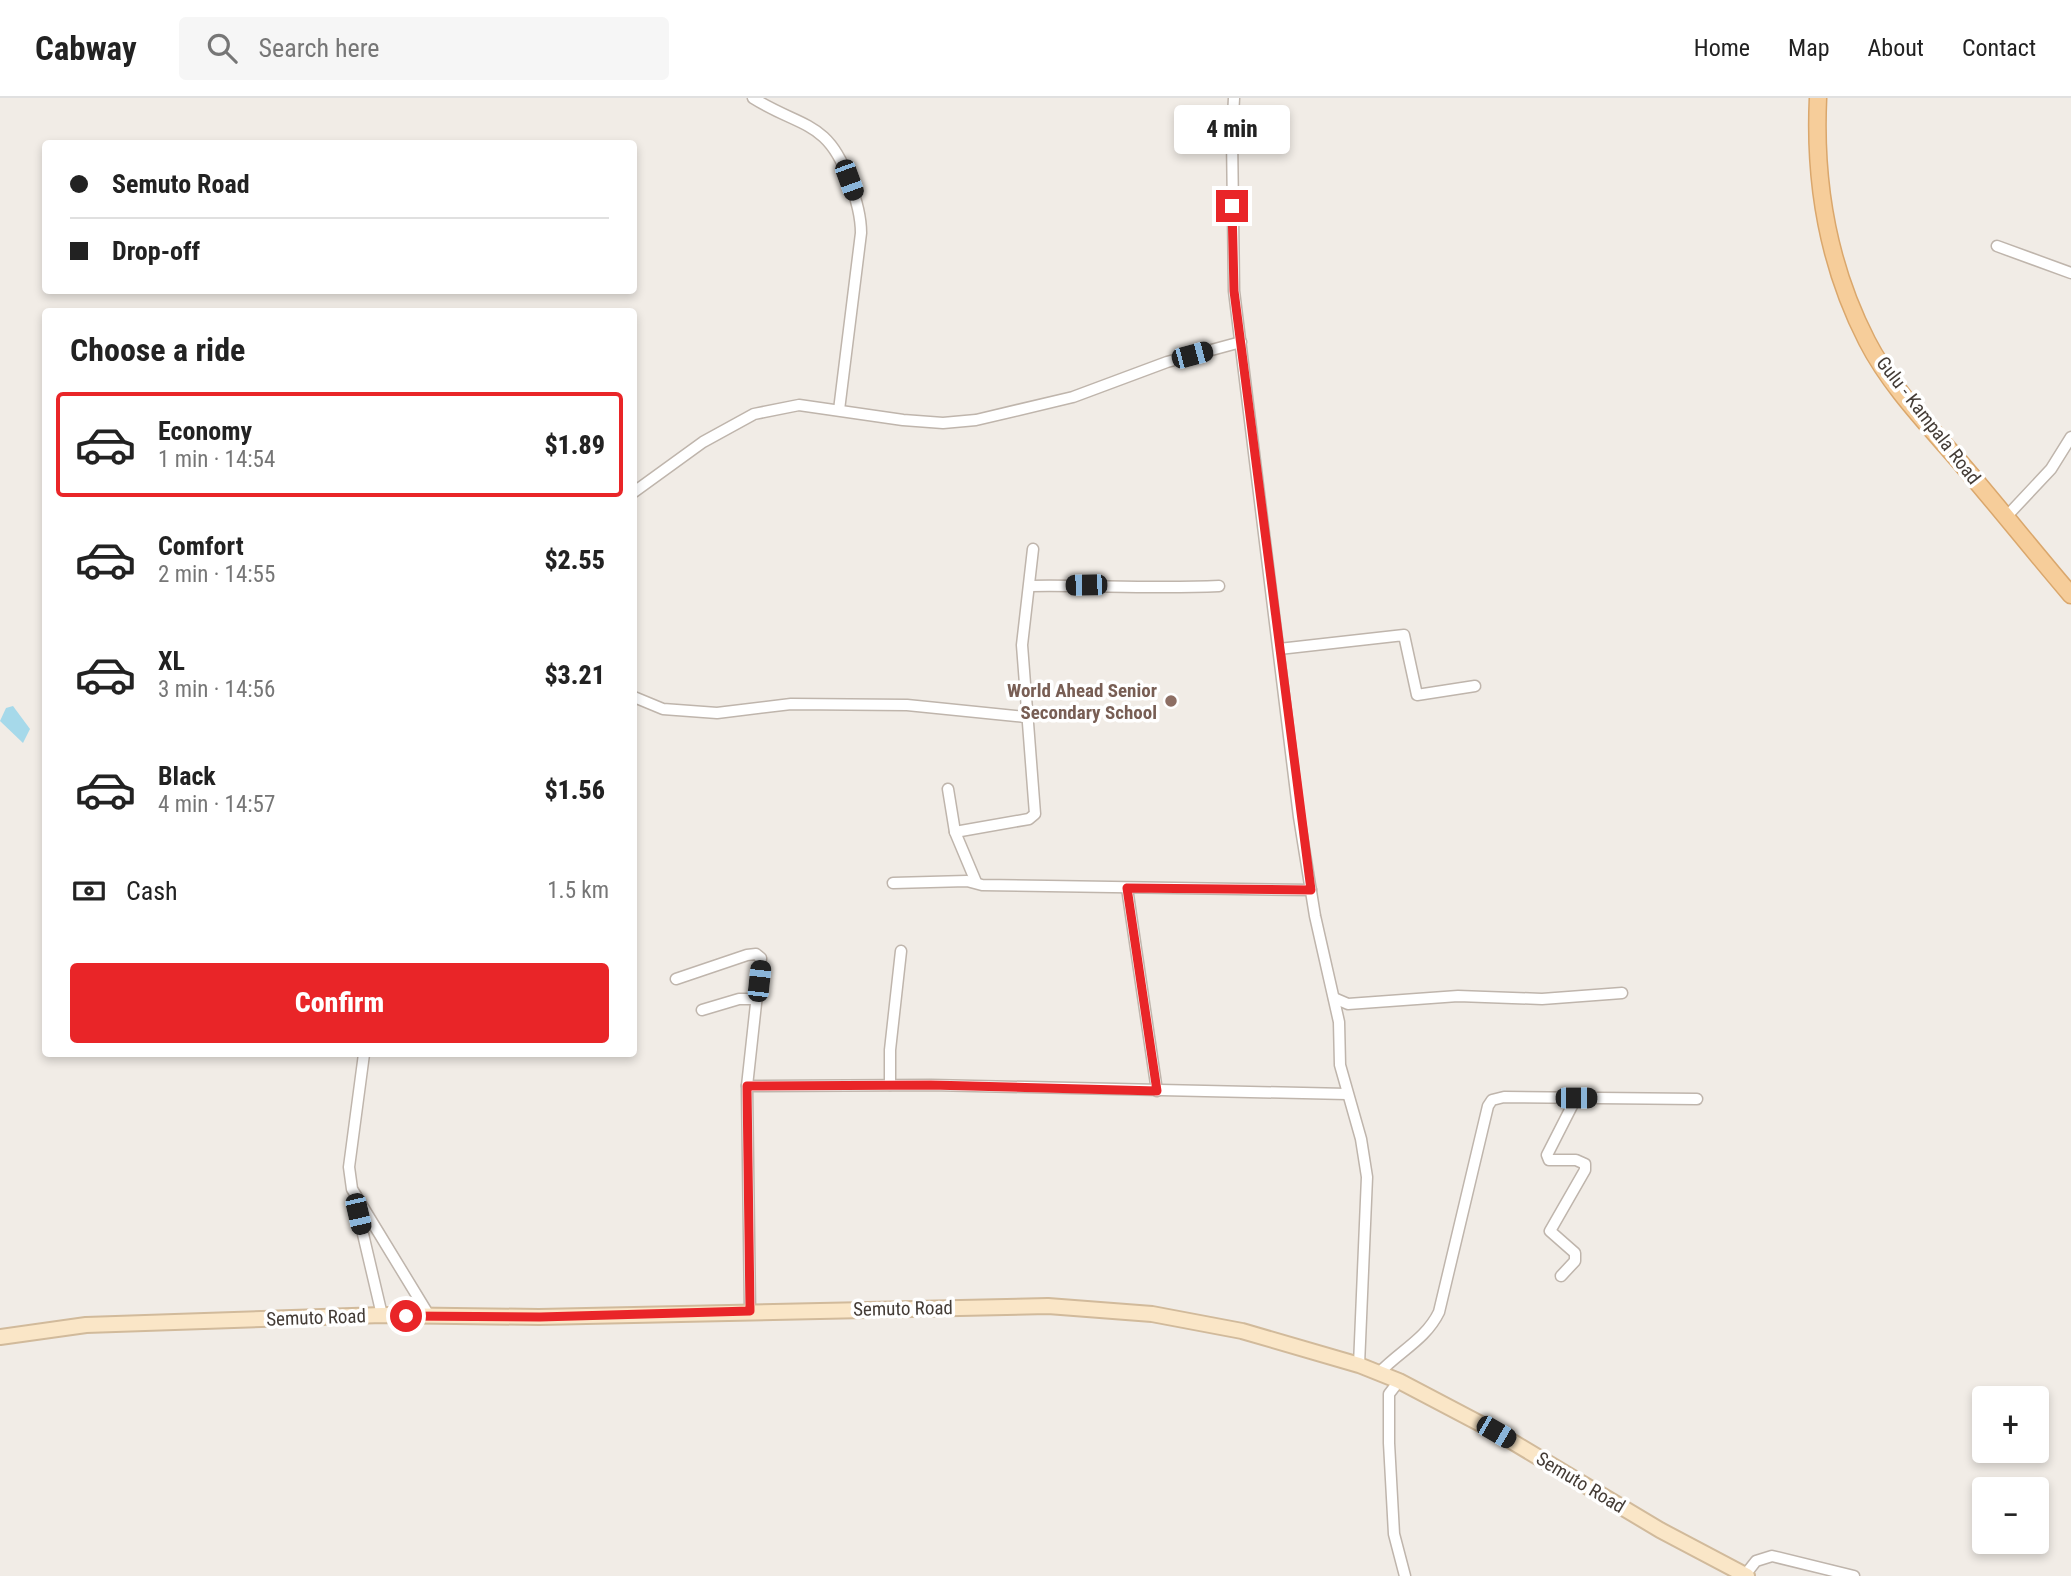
<!DOCTYPE html>
<meta charset="utf-8">
<style>
:root{--surface:#fff;--page:#f6f6f6;--text:#222;--muted:#767676;--line:#e0e0e0;--accent:#e92528}
body{margin:0;font-family:"Roboto Condensed",sans-serif;background:var(--page);color:var(--text);height:100vh;display:flex;flex-direction:column;font-size:26px;white-space:nowrap}
*{box-sizing:border-box;margin:0}
p{font-size:23px;color:var(--muted)}
.icon{flex:none;width:38px;height:38px;fill:none;stroke:currentColor;stroke-width:2;stroke-linecap:round;stroke-linejoin:round}
.map{position:relative;flex:1;overflow:hidden}
.drawer{position:absolute;left:42px;top:210px;width:595px;height:749px;display:flex;flex-direction:column;background:var(--surface);border-radius:7px;box-shadow:0 4px 10px #0003}
.drawer>*{flex:none}
.guide{position:absolute;left:42px;top:42px;width:595px;height:154px;border-radius:7px;box-shadow:0 4px 10px #0003;display:grid;align-content:center;height:154px;padding:0 28px;background:var(--surface)}
.controls{position:absolute;left:1972px;top:1288px;display:grid;gap:14px}
.controls a{display:grid;place-items:center;width:77px;height:77px;border-radius:7px;background:var(--surface);box-shadow:0 4px 10px #0003;font-size:35px}
.end{position:absolute;width:32px;height:32px;margin:-16px;border:9px solid #e92528;background:#fff;box-shadow:0 0 0 4px #fff}
.from{border-radius:50%}
.bubble{position:absolute;height:49px;border-radius:7px;background:var(--surface);box-shadow:0 4px 10px #0003;font-size:23px;font-weight:800;line-height:49px;text-align:center}
.car{position:absolute;width:21px;height:42px;margin:-21px -10px;border-radius:9px;box-shadow:0 0 5px 2px #0007;background:linear-gradient(#222 24%,#8ab4d8 0 40%,#222 0 76%,#8ab4d8 0 86%,#222 0)}
.guide b{display:flex;align-items:center;gap:24px;height:66px;font-size:26px}
.guide b+b{border-top:2px solid var(--line)}
.guide i{width:18px;height:18px;background:var(--text)}
ul{padding:0;list-style:none}
li{display:flex;align-items:center;gap:21px;height:105px;margin:0 14px 10px;padding:0 14px;border:4px solid transparent;border-radius:7px}
li div{flex:1}
li b{display:block;font-size:26px}
li em{font-style:normal;font-weight:800}
li.on{border-color:var(--accent)}
li>.icon{width:63px;height:63px;stroke-width:1.5}
h2{padding:0 28px;font-size:32px;line-height:84px}
.pay{display:flex;align-items:center;gap:18px;height:77px;padding:0 28px;font-size:26px}
.pay p{margin-inline-start:auto}
.button{display:flex;gap:14px;margin-top:auto;padding:14px 28px}
.button a{flex:1;height:80px;border-radius:7px;background:var(--accent);color:#fff;font-size:28px;font-weight:800;line-height:80px;text-align:center}
header{display:flex;align-items:center;gap:42px;box-sizing:border-box;height:98px;padding:0 35px;background:var(--surface);border-bottom:2px solid var(--line)}
header strong{font-size:33px}
nav{display:flex;gap:38px;margin-inline-start:auto;font-size:24px}
.search{width:490px;height:63px;background:var(--page);display:flex;align-items:center;gap:18px;box-sizing:border-box;padding:0 24px;border-radius:7px;color:var(--muted);font-size:26px}
.map>svg:first-child{display:block}
</style>
<header>
<strong>Cabway</strong>
<div class="search"><svg class="icon" aria-label="search" viewBox="0 0 24 24"><circle cx="10" cy="10" r="6"/><path d="M15 15l6 6"/></svg>Search here</div>
<nav><a>Home</a><a>Map</a><a>About</a><a>Contact</a></nav>
</header>
<div class="map">
<svg width="2071" height="1478" viewBox="0 0 2071 1478">
<rect width="100%" height="100%" fill="#f1ece6"/>
<!-- water -->
<path fill="#a6d9ea" d="M13,608L30,631L23,645L0,623L6,610Z"/>
<g fill="none" stroke-linecap="round" stroke-linejoin="round">
<defs>
<g id="minor">
<path d="M753,0C801,30 828,22 849,82C856,100 861,116 861,135L839,312"/>
<path d="M1234,0L1232,37L1234,193L1299,719L1315,818L1339,924L1340,967L1361,1041L1367,1079L1359,1267"/>
<path d="M1997,148L2071,175"/>
<path d="M634,394L703,344L754,316L799,307L903,322L943,325L976,322L1073,299L1167,264L1241,244"/>
<path d="M2006,419L2051,371L2071,339"/>
<path d="M1030,488C1093,487 1155,491 1219,488"/>
<path d="M1279,551L1404,537L1417,597L1475,588"/>
<path d="M634,599L663,611L717,615L791,606L907,607L1026,619"/>
<path d="M948,691L955,734L976,784"/>
<path d="M955,734L1029,721L1035,716L1022,547L1033,451"/>
<path d="M893,785L967,783L982,787L1311,792"/>
<path d="M1127,790L1157,993"/>
<path d="M676,881L747,857L756,856L761,860L747,988L750,1213"/>
<path d="M1334,900L1348,906L1458,898L1542,901L1622,895"/>
<path d="M702,912L739,901H757"/>
<path d="M364,956L349,1069L352,1091L430,1219"/>
<path d="M890,987V952L901,853"/>
<path d="M747,988L931,987L1347,996"/>
<path d="M355,1102L382,1217"/>
<path d="M1561,1178L1575,1163V1155L1550,1133L1585,1072V1066L1576,1062H1549L1547,1057L1576,1000"/>
<path d="M1380,1274C1400,1253 1426,1241 1439,1214L1488,1008L1492,1002L1504,999L1697,1001"/>
<path d="M1399,1283L1389,1296V1345L1394,1436L1405,1478"/>
<path d="M1745,1477L1756,1463L1772,1458L1854,1478"/>
</g>
<path id="secondary" d="M0,1239L86,1227L382,1217L539,1219L1048,1208L1152,1216L1242,1233L1359,1267L1399,1283L1496,1334L1660,1432L1747,1478"/>
<path id="primary" d="M1818,0C1814,85 1828,167 1867,243C1891,290 1931,330 1965,370C2001,412 2035,455 2071,497"/>
</defs>
<!-- minor casing -->
<use href="#minor" stroke="#bfb5ac" stroke-width="13"/>
<!-- secondary casing -->
<use href="#secondary" stroke="#d1ba9b" stroke-width="18"/>
<!-- primary casing -->
<use href="#primary" stroke="#daa76c" stroke-width="19"/>
<!-- minor -->
<use href="#minor" stroke="#fff" stroke-width="10"/>
<!-- secondary -->
<use href="#secondary" stroke="#fae6c7" stroke-width="14"/>
<!-- primary -->
<use href="#primary" stroke="#f6cd9a" stroke-width="16"/>
</g>
<g fill="none" stroke-linecap="round" stroke-linejoin="round">
<!-- route -->
<path stroke="#e92528" stroke-width="9" d="M406,1218L540,1219L750,1213L747,988L931,987L1157,993L1127,790L1311,792L1234,193L1232,108"/>
</g>
<!-- markers -->
<circle fill="#8d6e63" stroke="#fff" stroke-width="2.5" cx="1171" cy="603" r="7"/>
<g text-anchor="middle" stroke-width="7" stroke-linejoin="round" paint-order="stroke">
<!-- street labels -->
<g font-size="19" fill="#443c36" stroke="#fff">
<text transform="translate(1929 322) rotate(52)" y="7">Gulu - Kampala Road</text>
<text transform="translate(903 1210) rotate(-1)" y="7">Semuto Road</text>
<text transform="translate(316 1219) rotate(-2)" y="7">Semuto Road</text>
<text transform="translate(1581 1384) rotate(31)" y="7">Semuto Road</text>
</g>
<!-- education labels -->
<g font-size="19" font-weight="bold" fill="#785e54" stroke="#fff" text-anchor="end">
<text x="1157" y="599">World Ahead Senior<tspan x="1157" dy="22">Secondary School</tspan></text>
</g>
</g>
</svg>
<div class="controls">
<a>+</a>
<a>−</a>
</div>
<i class="end from" style="left:406px;top:1218px"></i>
<i class="end" style="left:1232px;top:108px"></i>
<div class="bubble" style="left:1174px;top:7px;width:116px">4 min</div>
<i class="car" style="left:849px;top:82px;rotate:160deg"></i>
<i class="car" style="left:1192px;top:257px;rotate:75deg"></i>
<i class="car" style="left:1086px;top:487px;rotate:269deg"></i>
<i class="car" style="left:759px;top:883px;rotate:6deg"></i>
<i class="car" style="left:1576px;top:1000px;rotate:90deg"></i>
<i class="car" style="left:358px;top:1116px;rotate:167deg"></i>
<i class="car" style="left:1496px;top:1334px;rotate:120deg"></i>
<div class="guide">
<b><i class="from"></i>Semuto Road</b>
<b><i></i>Drop-off</b>
</div>
<section class="drawer">
<h2>Choose a ride</h2>
<ul>
<li class="on"><svg class="icon" aria-label="car" viewBox="0 0 24 24"><path d="M5 17H2v-5l4-1 3-4h7l3 4 3 1v5h-3M9 17h6M6 11h13"/><circle cx="7" cy="17" r="2"/><circle cx="17" cy="17" r="2"/></svg><div><b>Economy</b><p>1 min · 14:54</p></div><em>$1.89</em></li>
<li><svg class="icon" aria-label="car" viewBox="0 0 24 24"><path d="M5 17H2v-5l4-1 3-4h7l3 4 3 1v5h-3M9 17h6M6 11h13"/><circle cx="7" cy="17" r="2"/><circle cx="17" cy="17" r="2"/></svg><div><b>Comfort</b><p>2 min · 14:55</p></div><em>$2.55</em></li>
<li><svg class="icon" aria-label="car" viewBox="0 0 24 24"><path d="M5 17H2v-5l4-1 3-4h7l3 4 3 1v5h-3M9 17h6M6 11h13"/><circle cx="7" cy="17" r="2"/><circle cx="17" cy="17" r="2"/></svg><div><b>XL</b><p>3 min · 14:56</p></div><em>$3.21</em></li>
<li><svg class="icon" aria-label="car" viewBox="0 0 24 24"><path d="M5 17H2v-5l4-1 3-4h7l3 4 3 1v5h-3M9 17h6M6 11h13"/><circle cx="7" cy="17" r="2"/><circle cx="17" cy="17" r="2"/></svg><div><b>Black</b><p>4 min · 14:57</p></div><em>$1.56</em></li>
</ul>
<div class="pay"><svg class="icon" aria-label="cash" viewBox="0 0 24 24"><path d="M3 7h18v10H3z"/><circle cx="12" cy="12" r="2"/></svg>Cash<p>1.5 km</p></div>
<div class="button"><a>Confirm</a></div>
</section>
</div>
